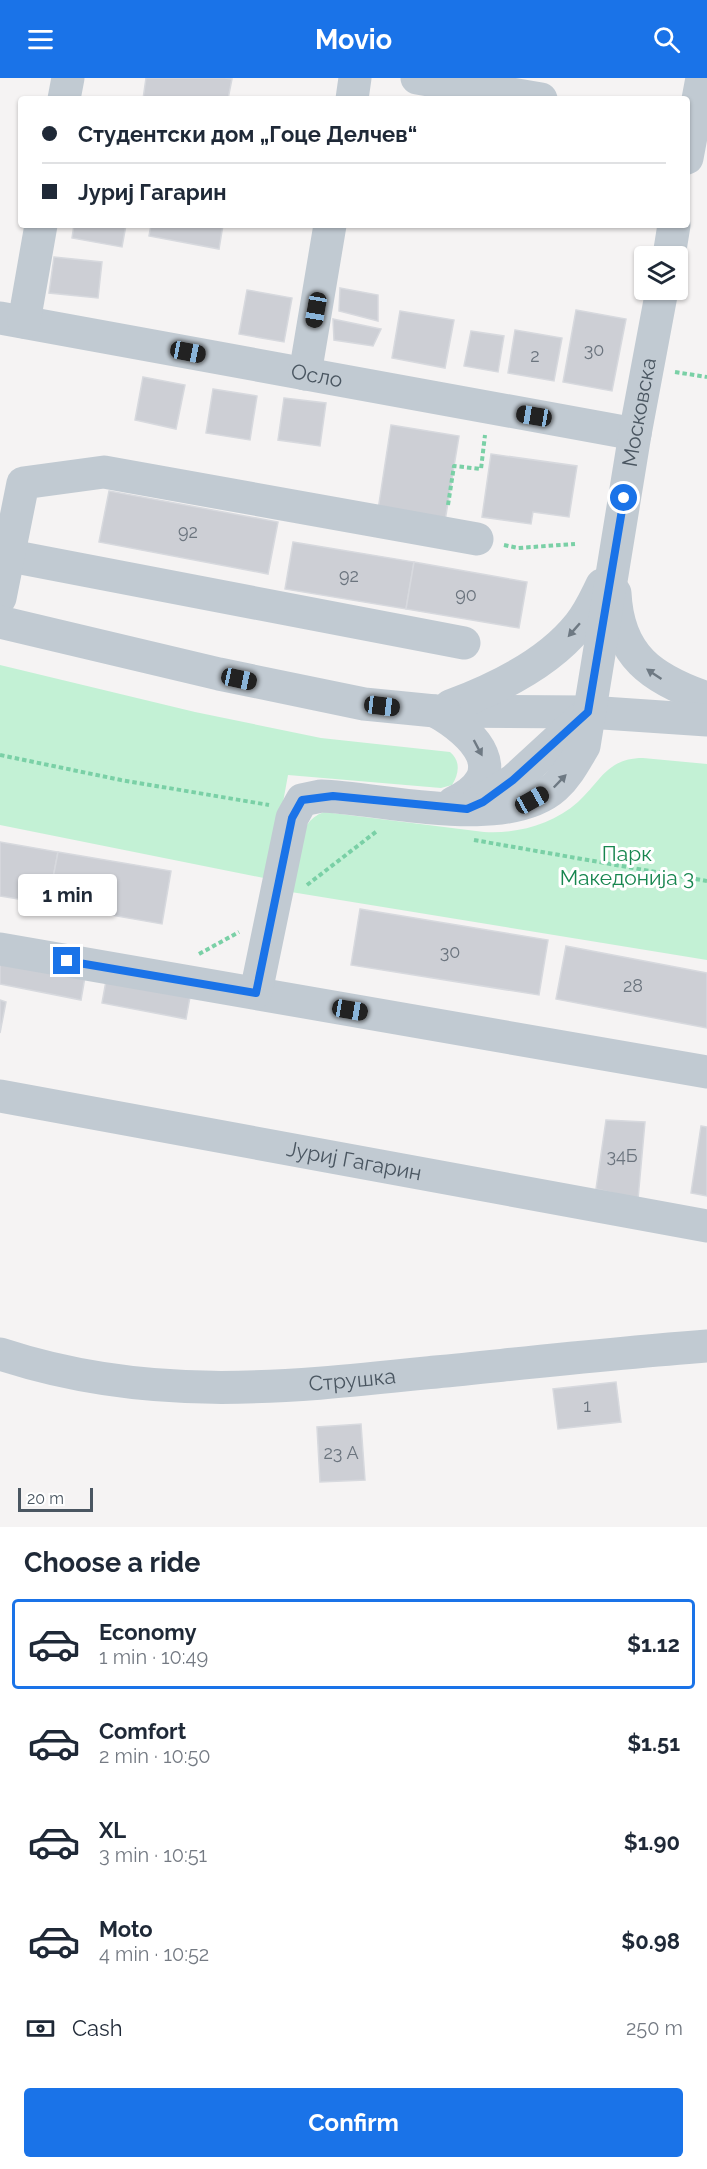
<!DOCTYPE html>
<meta charset="utf-8">
<style>
:root{--surface:#fff;--page:#f6f6f7;--text:#1f2937;--muted:#747a83;--line:#e0e1e3;--accent:#1a73e8}
body{margin:0;font-family:Raleway,sans-serif;background:var(--page);color:var(--text);height:100vh;display:flex;flex-direction:column;font-size:22px;white-space:nowrap}
*{box-sizing:border-box;margin:0}
p{font-size:20px;color:var(--muted)}
.icon{flex:none;width:33px;height:33px;fill:none;stroke:currentColor;stroke-width:2;stroke-linecap:round;stroke-linejoin:round}
.map{position:relative;height:1449px;overflow:hidden}
.panel{display:flex;flex-direction:column;background:var(--surface);flex:1}
.panel>*{flex:none}
.banner{position:absolute;left:18px;top:18px;width:672px;height:132px;border-radius:6px;box-shadow:0 2px 4px #0004;display:grid;align-content:center;height:132px;padding:0 24px;background:var(--surface)}
.tools{position:absolute;left:634px;top:168px;display:grid;gap:12px}
.tools a{display:grid;place-items:center;width:54px;height:54px;border-radius:6px;background:var(--surface);box-shadow:0 2px 4px #0004;font-size:30px}
.scale{position:absolute;left:18px;bottom:15px;width:75px;box-sizing:border-box;padding-left:6px;border:3px solid #4a5661;border-top:0;font-size:16px;line-height:21px;white-space:nowrap;color:#4a5661;-webkit-text-stroke:4px #fff;paint-order:stroke}
.end{position:absolute;width:27px;height:27px;margin:-14px;border:8px solid #1a73e8;background:#fff;box-shadow:0 0 0 3px #fff}
.from{border-radius:50%}
.bubble{position:absolute;height:42px;border-radius:6px;background:var(--surface);box-shadow:0 2px 4px #0004;font-size:20px;font-weight:700;line-height:42px;text-align:center}
.car{position:absolute;width:18px;height:36px;margin:-18px -9px;border-radius:8px;box-shadow:0 0 4px 2px #0007;background:linear-gradient(#222 24%,#8ab4d8 0 40%,#222 0 76%,#8ab4d8 0 86%,#222 0)}
.banner b{display:flex;align-items:center;gap:21px;height:57px;font-size:22px}
.banner b+b{border-top:2px solid var(--line)}
.banner i{width:15px;height:15px;background:var(--text)}
ul{padding:0;list-style:none}
li{display:flex;align-items:center;gap:18px;height:90px;margin:0 12px 9px;padding:0 12px;border:3px solid transparent;border-radius:6px}
li div{flex:1}
li b{display:block;font-size:22px}
li em{font-style:normal;font-weight:700}
li.selected{border-color:var(--accent)}
li>.icon{width:54px;height:54px;stroke-width:1.5}
h2{padding:0 24px;font-size:27px;line-height:72px}
.pay{display:flex;align-items:center;gap:15px;height:66px;padding:0 24px;font-size:22px}
.pay p{margin-inline-start:auto}
.button{display:flex;gap:12px;margin-top:auto;padding:12px 24px}
.button a{flex:1;height:69px;border-radius:6px;background:var(--accent);color:#fff;font-size:24px;font-weight:700;line-height:69px;text-align:center}
header{display:flex;justify-content:space-between;align-items:center;height:78px;padding:0 24px;background:var(--accent);color:#fff;font-size:27px;font-weight:700}
.map>svg:first-child{display:block}
</style>
<header><svg class="icon" aria-label="menu" viewBox="0 0 24 24"><path d="M4 6h16M4 12h16M4 18h16"/></svg>Movio<svg class="icon" aria-label="search" viewBox="0 0 24 24"><circle cx="10" cy="10" r="6"/><path d="M15 15l6 6"/></svg></header>
<div class="map">
<svg width="707" height="1449" viewBox="0 0 707 1449">
<rect width="100%" height="100%" fill="#f5f3f3"/>
<!-- green -->
<g fill="#c3f1d5">
<path d="M0,587L195,634L321,660L450,674C461,683 459,696 452,707L441,710L288,697L269,801L0,747Z"/>
<path d="M643,680L707,686V882L291,814C296,787 294,744 324,734L484,754C516,756 552,747 578,724C601,703 607,680 643,680Z"/>
</g>
<!-- building -->
<g fill="#cdcfd5" stroke="#d7d9de" stroke-width="1.5">
<path d="M146,0H225L232,1L228,21H143Z"/>
<path d="M74,147H126L122,169L72,160Z"/>
<path d="M151,147H223L219,171L149,158Z"/>
<path d="M54,179L102,184L98,220L49,215Z"/>
<path d="M340,210L378,217V243L339,233Z"/>
<path d="M247,212L292,220L284,264L239,256Z"/>
<path d="M576,232L626,241L612,313L563,304Z"/>
<path d="M400,233L454,242L445,290L392,280Z"/>
<path d="M333,241L381,251L373,268L334,262Z"/>
<path d="M515,252L562,260L554,303L508,295Z"/>
<path d="M471,253L504,258L498,294L464,288Z"/>
<path d="M143,299L185,307L176,351L135,342Z"/>
<path d="M213,311L257,318L250,362L206,355Z"/>
<path d="M284,320L326,325L320,368L278,362Z"/>
<path d="M391,347L459,358L445,443L378,432Z"/>
<path d="M491,376L577,388L569,439L533,434L531,446L482,439Z"/>
<path d="M109,413L278,444L268,496L99,464Z"/>
<path d="M293,464L414,484L406,531L285,511Z"/>
<path d="M414,484L527,504L519,550L406,531Z"/>
<path d="M0,764L58,774L48,826L0,818Z"/>
<path d="M58,774L171,793L162,846L48,826Z"/>
<path d="M360,831L548,862L539,917L351,887Z"/>
<path d="M566,868L707,895V950L556,921Z"/>
<path d="M0,883L85,899L81,922L0,906Z"/>
<path d="M106,903L190,919L186,941L102,925Z"/>
<path d="M0,922L6,924L0,955Z"/>
<path d="M606,1042L645,1044L638,1121L596,1111Z"/>
<path d="M701,1048L707,1049V1118L691,1115Z"/>
<path d="M616,1304L621,1344L558,1351L553,1311Z"/>
<path d="M361,1346L365,1402L320,1404L317,1349Z"/>
</g>
<g fill="none" stroke-linecap="round" stroke-linejoin="round">
<!-- path -->
<g stroke="#7ad0a6" stroke-width="4" stroke-dasharray="4.5 3" stroke-linecap="butt">
<path d="M675,294L707,299"/>
<path d="M448,427L454,388L481,391L485,357"/>
<path d="M504,467L518,470L575,466"/>
<path d="M0,677L121,702L269,727"/>
<path d="M474,762L707,803"/>
<path d="M307,807L377,753"/>
<path d="M199,876L239,854"/>
</g>
<!-- minor -->
<g stroke="#c1cad2" stroke-width="33">
<path d="M417,0L541,21"/>
<path d="M64,21L68,0"/>
<path d="M352,21L355,0"/>
<path d="M687,80L702,0"/>
<path d="M669,178L674,147"/>
<path id="s1" d="M0,240L635,356"/>
<path d="M24,244L41,147"/>
<path d="M305,296L330,147"/>
<path d="M0,476L464,565"/>
<path d="M615,515C618,578 652,601 707,620"/>
<path d="M0,520L23,405L104,394L477,461"/>
<path d="M0,544L219,596L364,626L435,633L588,634L707,642"/>
<path d="M450,628C496,611 548,586 579,547C589,535 595,521 602,507"/>
<path d="M435,633C475,655 514,696 453,725"/>
<path d="M471,729L514,702L588,634"/>
<path d="M0,871L707,994"/>
<path id="s2" d="M256,914L292,740L302,722L321,718C383,720 506,753 555,709C568,697 575,683 584,668L635,356L662,212"/>
<path id="s3" d="M0,1018L707,1148"/>
<path id="s4" d="M0,1276C149,1325 283,1310 436,1294C526,1285 616,1275 707,1268"/>
</g>
</g>
<!-- one-way arrows -->
<defs><path id="oneway-solid" d="M-6-.8H1V-3.2L6.5 0L1 3.2V.8H-6Z" transform="scale(1.5)"/></defs>
<g fill="#6e7983">
<use href="#oneway-solid" transform="translate(574 552) rotate(131)"/>
<use href="#oneway-solid" transform="translate(654 596) rotate(-146)"/>
<use href="#oneway-solid" transform="translate(478 670) rotate(62)"/>
<use href="#oneway-solid" transform="translate(560 703) rotate(-46)"/>
</g>
<g fill="none" stroke-linecap="round" stroke-linejoin="round">
<!-- route -->
<path stroke="#1a73e8" stroke-width="8" d="M67,883L256,915L292,740L302,722L333,718L467,731L483,724L513,702L588,634L624,420"/>
</g>
<g text-anchor="middle" stroke-width="6" stroke-linejoin="round" paint-order="stroke">
<!-- number labels -->
<g font-size="18" fill="#6b747e">
<text x="594" y="278">30</text>
<text x="535" y="284">2</text>
<text x="188" y="460">92</text>
<text x="349" y="504">92</text>
<text x="466" y="523">90</text>
<text x="450" y="880">30</text>
<text x="633" y="914">28</text>
<text x="622" y="1084">34Б</text>
<text x="587" y="1334">1</text>
<text x="341" y="1381">23 А</text>
</g>
<!-- street labels -->
<g font-size="21" fill="#4a5661" stroke="#fff">
<text dy="7" stroke="none"><textPath href="#s1" startOffset="322">Осло</textPath></text>
<text dy="7" stroke="none"><textPath href="#s2" startOffset="846">Московска</textPath></text>
<text dy="7" stroke="none"><textPath href="#s3" startOffset="360">Јуриј Гагарин</textPath></text>
<text dy="7" stroke="none"><textPath href="#s4" startOffset="356">Струшка</textPath></text>
</g>
<!-- park labels -->
<g font-size="21" fill="#17864f" stroke="#fff">
<text x="627" y="783">Парк<tspan x="627" dy="24">Македонија 3</tspan></text>
</g>
</g>
</svg>
<div class="tools">
<a><svg class="icon" aria-label="layers" viewBox="0 0 24 24"><path d="M12 4l9 5-9 5-9-5zM3 14l9 5 9-5"/></svg></a>
</div>
<div class="scale">20 m</div>
<i class="end from" style="left:624px;top:420px"></i>
<i class="end" style="left:67px;top:883px"></i>
<div class="bubble" style="left:18px;top:796px;width:99px">1 min</div>
<i class="car" style="left:316px;top:232px;rotate:190deg"></i>
<i class="car" style="left:188px;top:274px;rotate:101deg"></i>
<i class="car" style="left:534px;top:338px;rotate:280deg"></i>
<i class="car" style="left:239px;top:601px;rotate:102deg"></i>
<i class="car" style="left:382px;top:628px;rotate:97deg"></i>
<i class="car" style="left:532px;top:722px;rotate:61deg"></i>
<i class="car" style="left:350px;top:932px;rotate:100deg"></i>
<div class="banner">
<b><i class="from"></i>Студентски дом „Гоце Делчев“</b>
<b><i></i>Јуриј Гагарин</b>
</div>
</div>
<section class="panel">
<h2>Choose a ride</h2>
<ul>
<li class="selected"><svg class="icon" aria-label="car" viewBox="0 0 24 24"><path d="M5 17H2v-5l4-1 3-4h7l3 4 3 1v5h-3M9 17h6M6 11h13"/><circle cx="7" cy="17" r="2"/><circle cx="17" cy="17" r="2"/></svg><div><b>Economy</b><p>1 min · 10:49</p></div><em>$1.12</em></li>
<li><svg class="icon" aria-label="car" viewBox="0 0 24 24"><path d="M5 17H2v-5l4-1 3-4h7l3 4 3 1v5h-3M9 17h6M6 11h13"/><circle cx="7" cy="17" r="2"/><circle cx="17" cy="17" r="2"/></svg><div><b>Comfort</b><p>2 min · 10:50</p></div><em>$1.51</em></li>
<li><svg class="icon" aria-label="car" viewBox="0 0 24 24"><path d="M5 17H2v-5l4-1 3-4h7l3 4 3 1v5h-3M9 17h6M6 11h13"/><circle cx="7" cy="17" r="2"/><circle cx="17" cy="17" r="2"/></svg><div><b>XL</b><p>3 min · 10:51</p></div><em>$1.90</em></li>
<li><svg class="icon" aria-label="car" viewBox="0 0 24 24"><path d="M5 17H2v-5l4-1 3-4h7l3 4 3 1v5h-3M9 17h6M6 11h13"/><circle cx="7" cy="17" r="2"/><circle cx="17" cy="17" r="2"/></svg><div><b>Moto</b><p>4 min · 10:52</p></div><em>$0.98</em></li>
</ul>
<div class="pay"><svg class="icon" aria-label="cash" viewBox="0 0 24 24"><path d="M3 7h18v10H3z"/><circle cx="12" cy="12" r="2"/></svg>Cash<p>250 m</p></div>
<div class="button"><a>Confirm</a></div>
</section>
